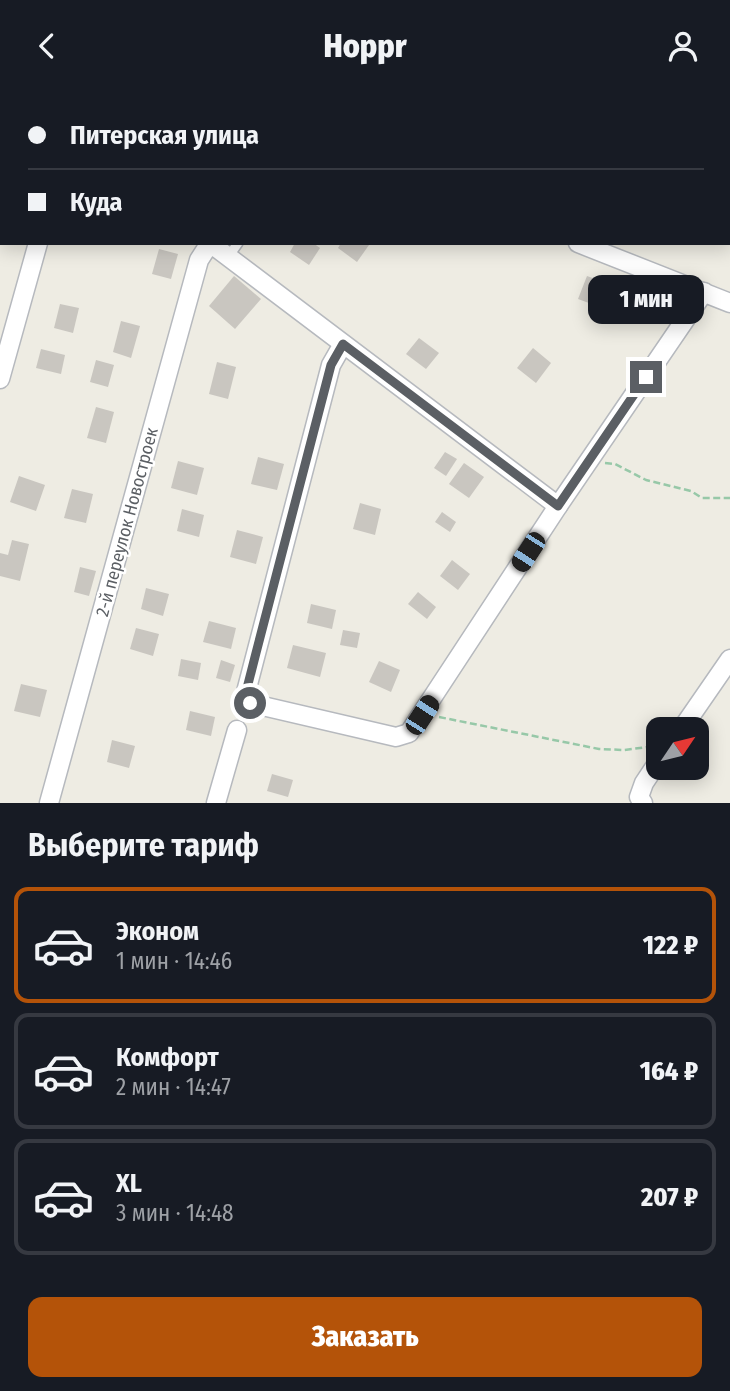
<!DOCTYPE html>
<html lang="ru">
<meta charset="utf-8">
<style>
:root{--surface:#171b24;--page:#242831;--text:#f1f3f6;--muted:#9ea1a6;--line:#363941;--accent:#b45309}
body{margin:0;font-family:"Fira Sans Condensed",sans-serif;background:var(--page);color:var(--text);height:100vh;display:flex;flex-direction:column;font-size:26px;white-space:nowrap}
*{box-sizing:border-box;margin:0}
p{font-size:23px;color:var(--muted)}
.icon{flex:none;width:38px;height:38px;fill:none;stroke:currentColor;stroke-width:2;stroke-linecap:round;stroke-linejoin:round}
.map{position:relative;height:712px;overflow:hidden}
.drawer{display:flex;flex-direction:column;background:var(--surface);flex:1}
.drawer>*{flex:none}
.guide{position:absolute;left:0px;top:0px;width:732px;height:154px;box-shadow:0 4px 18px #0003;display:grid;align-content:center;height:154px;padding:0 28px;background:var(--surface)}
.needle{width:46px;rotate:55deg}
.controls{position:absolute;left:646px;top:626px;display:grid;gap:14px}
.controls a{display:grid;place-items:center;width:63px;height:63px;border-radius:14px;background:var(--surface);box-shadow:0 4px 18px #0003;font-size:35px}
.end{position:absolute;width:32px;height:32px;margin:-16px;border:9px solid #5b5f64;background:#fff;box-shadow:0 0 0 4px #fff}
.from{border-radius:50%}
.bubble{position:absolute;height:49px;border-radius:14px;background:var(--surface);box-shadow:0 4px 18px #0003;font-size:23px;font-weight:800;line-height:49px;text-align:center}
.car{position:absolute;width:21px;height:42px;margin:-21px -10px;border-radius:9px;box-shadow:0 0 5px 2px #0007;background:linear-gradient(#222 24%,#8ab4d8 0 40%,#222 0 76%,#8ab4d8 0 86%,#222 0)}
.guide b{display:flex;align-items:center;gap:24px;height:66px;font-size:26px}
.guide b+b{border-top:2px solid var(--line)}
.guide i{width:18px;height:18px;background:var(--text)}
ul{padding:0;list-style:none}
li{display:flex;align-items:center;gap:21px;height:116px;margin:0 14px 10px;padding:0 14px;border:4px solid var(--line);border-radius:14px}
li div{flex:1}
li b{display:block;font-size:26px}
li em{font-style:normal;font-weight:800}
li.selected{border-color:var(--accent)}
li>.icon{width:63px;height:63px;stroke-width:1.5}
h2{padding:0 28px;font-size:32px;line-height:84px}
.action{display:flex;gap:14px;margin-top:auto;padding:14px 28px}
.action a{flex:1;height:80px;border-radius:14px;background:var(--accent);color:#fff;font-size:28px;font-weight:800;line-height:80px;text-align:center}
header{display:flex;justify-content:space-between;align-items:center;height:91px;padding:0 28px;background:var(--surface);font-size:32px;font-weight:800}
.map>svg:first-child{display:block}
</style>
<header><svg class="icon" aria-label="back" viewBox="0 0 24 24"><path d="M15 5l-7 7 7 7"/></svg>Hoppr<svg class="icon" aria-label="person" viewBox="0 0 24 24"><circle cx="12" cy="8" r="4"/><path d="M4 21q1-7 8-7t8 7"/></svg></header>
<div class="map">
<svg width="730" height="712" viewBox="0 0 730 712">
<rect width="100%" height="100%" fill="#eeece3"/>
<!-- industrial -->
<path fill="#dfded8" d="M361,0H713L360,2Z"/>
<!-- building -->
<g fill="#c9c6c0">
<path d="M295,152H313L320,157L309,174L290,161Z"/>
<path d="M341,152H366L369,154L357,171L338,157Z"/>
<path d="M159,158L178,163L171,188L152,183Z"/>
<path d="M234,185L261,208L235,238L209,215Z"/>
<path d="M587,185L620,197L615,211L608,208L605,218L578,208Z"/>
<path d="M60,213L79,217L73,242L54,237Z"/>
<path d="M121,230L140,235L131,267L113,261Z"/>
<path d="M419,247L439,262L426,278L406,263Z"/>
<path d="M533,257L551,272L536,292L517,277Z"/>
<path d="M41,258L65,264L61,283L36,277Z"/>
<path d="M96,269L114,274L108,296L90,291Z"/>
<path d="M217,271L236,276L228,308L209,303Z"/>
<path d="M96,316L114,321L106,352L87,347Z"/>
<path d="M445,361L457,368L446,385L434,377Z"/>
<path d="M258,366L284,373L277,399L251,393Z"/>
<path d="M178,370L204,377L197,404L171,397Z"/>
<path d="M464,372L484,386L469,407L449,393Z"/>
<path d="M19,385L45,394L36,420L10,411Z"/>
<path d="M72,398L93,403L86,432L64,427Z"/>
<path d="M360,412L381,418L375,444L353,438Z"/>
<path d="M182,418L204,424L199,446L177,440Z"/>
<path d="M442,421L456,431L450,441L435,431Z"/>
<path d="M237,439L263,446L256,473L230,466Z"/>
<path d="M12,449L29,453L20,490L0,485V462L8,464Z"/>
<path d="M452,469L470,483L458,499L440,485Z"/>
<path d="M80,476L96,480L89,505L74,501Z"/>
<path d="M146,497L169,503L163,525L141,518Z"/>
<path d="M418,501L436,516L427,528L408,513Z"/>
<path d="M311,513L336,519L332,538L307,532Z"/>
<path d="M209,530L236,537L231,558L203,551Z"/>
<path d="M136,537L159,543L153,565L130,558Z"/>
<path d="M343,539L360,542L357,557L340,554Z"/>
<path d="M293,554L326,562L320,586L287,577Z"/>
<path d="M181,568L201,572L198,589L178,585Z"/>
<path d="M221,569L235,574L230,591L216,587Z"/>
<path d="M379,570L400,579L391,601L369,591Z"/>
<path d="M21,593L47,599L40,626L14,620Z"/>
<path d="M190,620L215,626L211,645L186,639Z"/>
<path d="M112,649L135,655L129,677L107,671Z"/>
<path d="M272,683L293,689L288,706L267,700Z"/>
</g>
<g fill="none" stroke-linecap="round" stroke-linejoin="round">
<defs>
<path id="lane" d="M228,166L238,152"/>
<g id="street">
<path d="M103,2L105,0"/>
<path d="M0,35H2"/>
<path d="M578,152L730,212"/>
<path d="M343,253L331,274L246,601L250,612L396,646L409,642L558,415"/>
<path d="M0,288L38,152"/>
<path d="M681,639L730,568"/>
<path d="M49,712L199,169L210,152L558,415L704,201"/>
<path d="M216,712L237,639"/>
<path d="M643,712L639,706L644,692L658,671"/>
</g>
</defs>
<!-- lane casing -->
<use href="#lane" stroke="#b6b9be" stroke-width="12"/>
<!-- street casing -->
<use href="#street" stroke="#b6b9be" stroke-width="21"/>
<!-- path -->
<g stroke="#97c8a8" stroke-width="2.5" stroke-dasharray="7 3.5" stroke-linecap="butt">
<path d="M605,372L615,373L646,389L691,400L702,407H730"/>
<path d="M439,626L599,658L624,659L656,655"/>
</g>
<!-- lane -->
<use href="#lane" stroke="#fff" stroke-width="9"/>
<!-- street -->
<use href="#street" stroke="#fff" stroke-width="18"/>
</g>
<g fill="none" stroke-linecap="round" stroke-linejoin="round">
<!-- route -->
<path stroke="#5b5f64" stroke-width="9" d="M250,612L246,601L256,562L331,274L343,253L558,415L646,286"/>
</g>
<g text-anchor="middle" stroke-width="5" stroke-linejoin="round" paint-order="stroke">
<!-- street labels -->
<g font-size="18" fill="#5b5f64" stroke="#fff">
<text transform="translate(127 431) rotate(-75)" y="6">2-й переулок Новостроек</text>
</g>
</g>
</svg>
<div class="controls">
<a><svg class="needle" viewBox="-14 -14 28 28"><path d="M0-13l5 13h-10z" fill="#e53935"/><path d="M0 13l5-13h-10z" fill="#9ea1a6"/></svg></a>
</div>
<i class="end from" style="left:250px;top:612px"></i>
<i class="end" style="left:646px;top:286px"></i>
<div class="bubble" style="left:588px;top:184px;width:116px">1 мин</div>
<i class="car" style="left:528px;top:461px;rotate:213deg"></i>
<i class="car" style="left:422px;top:624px;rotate:33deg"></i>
<div class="guide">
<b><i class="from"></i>Питерская улица</b>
<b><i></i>Куда</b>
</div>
</div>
<section class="drawer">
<h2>Выберите тариф</h2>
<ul>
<li class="selected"><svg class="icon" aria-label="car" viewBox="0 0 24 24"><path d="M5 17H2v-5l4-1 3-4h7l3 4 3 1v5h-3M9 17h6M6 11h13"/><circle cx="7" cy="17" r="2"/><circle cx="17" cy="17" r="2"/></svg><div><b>Эконом</b><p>1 мин · 14:46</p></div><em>122 ₽</em></li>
<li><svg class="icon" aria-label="car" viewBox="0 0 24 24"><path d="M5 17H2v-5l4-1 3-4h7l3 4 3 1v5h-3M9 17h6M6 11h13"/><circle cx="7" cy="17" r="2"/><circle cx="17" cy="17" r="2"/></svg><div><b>Комфорт</b><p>2 мин · 14:47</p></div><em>164 ₽</em></li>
<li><svg class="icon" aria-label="car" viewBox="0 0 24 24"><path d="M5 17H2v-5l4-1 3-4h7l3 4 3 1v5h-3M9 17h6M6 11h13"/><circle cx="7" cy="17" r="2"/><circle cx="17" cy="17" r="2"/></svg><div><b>XL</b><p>3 мин · 14:48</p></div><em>207 ₽</em></li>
</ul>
<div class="action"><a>Заказать</a></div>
</section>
